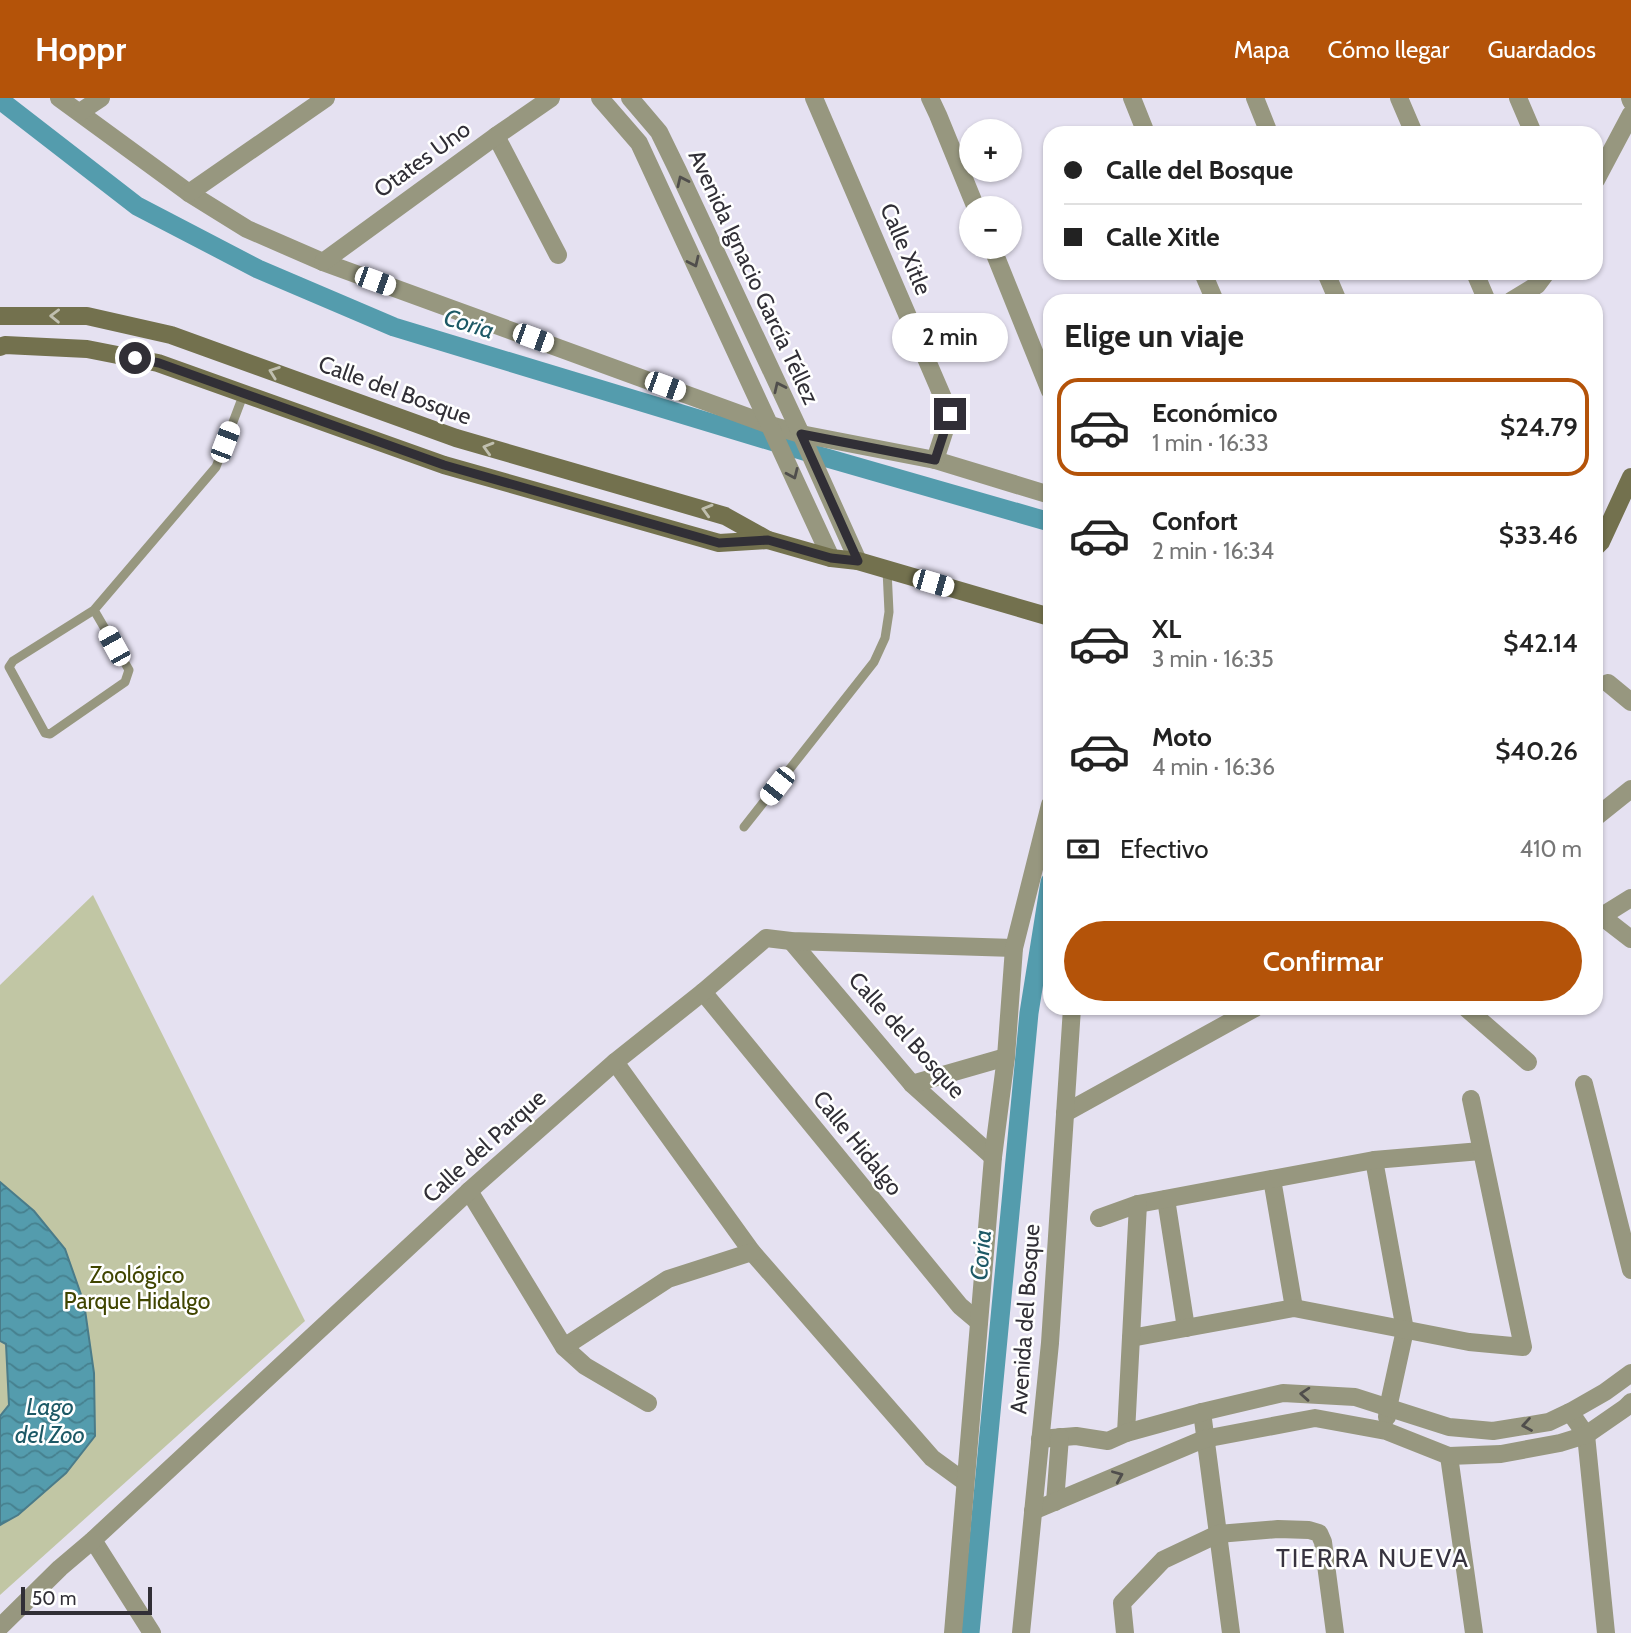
<!DOCTYPE html>
<html lang="es">
<meta charset="utf-8">
<style>
:root{--surface:#fff;--page:#f6f6f6;--text:#222;--muted:#767676;--line:#e0e0e0;--accent:#b45309}
body{margin:0;font-family:Cabin,sans-serif;background:var(--page);color:var(--text);height:100vh;display:flex;flex-direction:column;font-size:26px;white-space:nowrap}
*{box-sizing:border-box;margin:0}
p{font-size:23px;color:var(--muted)}
.icon{flex:none;width:38px;height:38px;fill:none;stroke:currentColor;stroke-width:2;stroke-linecap:round;stroke-linejoin:round}
.map{position:relative;flex:1;overflow:hidden}
.sheet{position:absolute;left:1043px;top:196px;width:560px;height:721px;display:flex;flex-direction:column;background:var(--surface);border-radius:21px;box-shadow:0 2px 5px #0004}
.sheet>*{flex:none}
.top-card{position:absolute;left:1043px;top:28px;width:560px;height:154px;border-radius:21px;box-shadow:0 2px 5px #0004;display:grid;align-content:center;height:154px;padding:0 21px;background:var(--surface)}
.buttons{position:absolute;left:959px;top:21px;display:grid;gap:14px}
.buttons a{display:grid;place-items:center;width:63px;height:63px;border-radius:50%;background:var(--surface);box-shadow:0 2px 5px #0004;font-size:35px}
.scale{position:absolute;left:21px;bottom:18px;width:131px;box-sizing:border-box;padding-left:7px;border:4px solid #312f36;border-top:0;font-size:19px;line-height:24px;white-space:nowrap;color:#312f36;-webkit-text-stroke:5px #fff;paint-order:stroke}
.end{position:absolute;width:32px;height:32px;margin:-16px;border:9px solid #312f36;background:#fff;box-shadow:0 0 0 4px #fff}
.from{border-radius:50%}
.bubble{position:absolute;height:49px;border-radius:24px;background:var(--surface);box-shadow:0 2px 5px #0004;font-size:23px;font-weight:600;line-height:49px;text-align:center}
.car{position:absolute;width:21px;height:42px;margin:-21px -10px;border-radius:9px;box-shadow:0 0 5px 2px #0007;background:linear-gradient(#fff 24%,#345 0 40%,#fff 0 76%,#345 0 86%,#fff 0)}
.top-card b{display:flex;align-items:center;gap:24px;height:66px;font-size:26px}
.top-card b+b{border-top:2px solid var(--line)}
.top-card i{width:18px;height:18px;background:var(--text)}
ul{padding:0;list-style:none}
li{display:flex;align-items:center;gap:21px;height:98px;margin:0 14px 10px;padding:0 7px;border:4px solid transparent;border-radius:21px}
li div{flex:1}
li b{display:block;font-size:26px}
li em{font-style:normal;font-weight:600}
li.current{border-color:var(--accent)}
li>.icon{width:63px;height:63px;stroke-width:1.5}
h2{padding:0 21px;font-size:32px;line-height:84px}
.pay{display:flex;align-items:center;gap:18px;height:77px;padding:0 21px;font-size:26px}
.pay p{margin-inline-start:auto}
.action{display:flex;gap:14px;margin-top:auto;padding:14px 21px}
.action a{flex:1;height:80px;border-radius:42px;background:var(--accent);color:#fff;font-size:28px;font-weight:600;line-height:80px;text-align:center}
header{display:flex;align-items:center;gap:42px;box-sizing:border-box;height:98px;padding:0 35px;background:var(--accent);color:#fff}
header strong{font-size:33px}
nav{display:flex;gap:38px;margin-inline-start:auto;font-size:24px}
.map>svg:first-child{display:block}
</style>
<header>
<strong>Hoppr</strong>
<nav><a>Mapa</a><a>Cómo llegar</a><a>Guardados</a></nav>
</header>
<div class="map">
<svg width="1631" height="1535" viewBox="0 0 1631 1535">
<defs>
<pattern id="water-waves" width="16" height="10" patternUnits="userSpaceOnUse" patternTransform="scale(1.75)"><rect width="16" height="10" fill="#549cad"/><path d="M0 5q4-4 8 0t8 0" fill="none" stroke="#46808e"/></pattern>
</defs>
<rect width="100%" height="100%" fill="#e5e1f1"/>
<!-- park -->
<path fill="#c1c6a4" d="M93,797L305,1223L0,1497V887Z"/>
<!-- water -->
<path fill="url(#water-waves)" stroke="#4a7b89" stroke-width="2" d="M0,1084L34,1113L65,1151L84,1205L94,1275L95,1338L66,1375L18,1417L0,1427V1318L9,1307L6,1246L0,1243Z"/>
<g fill="none" stroke-linecap="round" stroke-linejoin="round">
<!-- canal -->
<g stroke="#549cad" stroke-width="19">
<path d="M0,2L137,108L258,171L394,229L820,358L1050,424"/>
<path d="M970,1535L1029,915L1050,784"/>
</g>
<!-- lane -->
<g stroke="#97977f" stroke-width="9">
<path d="M94,512L13,563L9,569L45,635L50,636L125,584L129,572L94,512L216,369L244,295"/>
<path d="M744,729L874,564L885,540L889,514L887,472"/>
</g>
<!-- street -->
<g stroke="#97977f" stroke-width="18">
<path d="M59,0L189,95L247,131L323,164L770,327L801,336L935,362L1050,397"/>
<path d="M600,0L639,45L831,460"/>
<path d="M630,0L659,34L678,73L801,336L858,463"/>
<path d="M814,0L950,316L935,362"/>
<path d="M930,0L938,17L976,110"/>
<path d="M1132,0L1146,35"/>
<path d="M1255,0L1269,35"/>
<path d="M1399,0L1414,35"/>
<path d="M1518,0L1533,35"/>
<path d="M1630,0L1631,3"/>
<path d="M80,14L101,0"/>
<path d="M496,38L558,157"/>
<path d="M1596,82L1631,16"/>
<path d="M189,95L326,0"/>
<path d="M992,149L1050,293"/>
<path d="M323,164L496,38L551,0"/>
<path d="M1203,175L1215,203"/>
<path d="M1326,175L1338,203"/>
<path d="M1475,175L1487,203"/>
<path d="M1511,203L1537,187L1546,175"/>
<path d="M1608,585L1631,604"/>
<path d="M1596,719L1631,691"/>
<path d="M1596,814L1631,841"/>
<path d="M1602,818L1631,800"/>
<path d="M791,843L912,986L993,1059"/>
<path d="M703,894L960,1208L979,1224"/>
<path d="M1466,910L1528,964"/>
<path d="M615,964L752,1154L932,1360L965,1384"/>
<path d="M912,986L1006,959"/>
<path d="M1584,986L1631,1172"/>
<path d="M1065,1015L1255,910"/>
<path d="M1374,1062L1405,1232L1388,1310L1387,1319"/>
<path d="M1272,1081L1294,1210"/>
<path d="M469,1093L564,1249L585,1268L648,1305"/>
<path d="M1166,1101L1186,1230"/>
<path d="M1099,1120L1138,1106L1374,1062L1481,1053"/>
<path d="M1131,1240L1294,1210L1469,1244L1523,1249L1471,1001"/>
<path d="M564,1249L668,1181L752,1154"/>
<path d="M1202,1314L1231,1535"/>
<path d="M1570,1314L1586,1337L1606,1535"/>
<path d="M1126,1335L1138,1106"/>
<path d="M1040,1341L1076,1338L1108,1343L1126,1335L1202,1314L1283,1295L1355,1299L1449,1329L1493,1333L1549,1324L1570,1314L1605,1294L1631,1275"/>
<path d="M1449,1358L1474,1535"/>
<path d="M1055,1404L1060,1339"/>
<path d="M1033,1413L1204,1341L1315,1320L1386,1333L1449,1358L1501,1356L1560,1345L1586,1337L1625,1310L1631,1304"/>
<path d="M93,1442L152,1535"/>
<path d="M0,1529L60,1470L93,1442L469,1093L615,964L703,894L766,840L791,843L1014,850"/>
<path d="M953,1535L993,1059L1006,959L1014,850L1050,707"/>
<path d="M1021,1535L1050,1245L1072,910"/>
<path d="M1125,1535L1122,1505L1163,1462L1218,1436L1278,1431L1309,1432L1319,1435L1323,1444L1335,1535"/>
</g>
<!-- secondary -->
<g stroke="#73714e" stroke-width="18">
<path d="M0,218H87L171,237L456,340L725,418L768,442L831,460L858,463L1050,519"/>
<path d="M0,249L5,247L87,251L158,265L444,367L719,445L768,442"/>
<path d="M1596,449L1601,444L1631,379"/>
</g>
</g>
<!-- one-way arrows -->
<defs><path id="oneway-chevron" d="M-2-3.5L2.5 0L-2 3.5" fill="none" stroke-width="1.6" stroke-linecap="round" stroke-linejoin="round" transform="scale(1.75)"/></defs>
<g stroke="#504e4c">
<use href="#oneway-chevron" transform="translate(682 83) rotate(-115)"/>
<use href="#oneway-chevron" transform="translate(694 164) rotate(65)"/>
<use href="#oneway-chevron" transform="translate(779 289) rotate(-115)"/>
<use href="#oneway-chevron" transform="translate(793 376) rotate(66)"/>
<use href="#oneway-chevron" transform="translate(1305 1296) rotate(-176)"/>
<use href="#oneway-chevron" transform="translate(1527 1327) rotate(170)"/>
<use href="#oneway-chevron" transform="translate(1118 1378) rotate(-23)"/>
</g>
<g stroke="#c0bfaf">
<use href="#oneway-chevron" transform="translate(55 218) rotate(-179)"/>
<use href="#oneway-chevron" transform="translate(274 274) rotate(-160)"/>
<use href="#oneway-chevron" transform="translate(488 350) rotate(-164)"/>
<use href="#oneway-chevron" transform="translate(707 412) rotate(-164)"/>
</g>
<g fill="none" stroke-linecap="round" stroke-linejoin="round">
<!-- route -->
<path stroke="#312f36" stroke-width="9" d="M135,260L159,265L444,367L719,445L768,442L831,460L858,463L801,336L935,362L950,316"/>
</g>
<g text-anchor="middle" stroke-width="5" stroke-linejoin="round" paint-order="stroke">
<!-- street labels -->
<g font-size="23" fill="#312f36" stroke="#fff">
<text transform="translate(422 61) rotate(-36)" y="8">Otates Uno</text>
<text transform="translate(906 151) rotate(67)" y="8">Calle Xitle</text>
<text transform="translate(754 179) rotate(65)" y="8">Avenida Ignacio García Téllez</text>
<text transform="translate(395 292) rotate(20)" y="8">Calle del Bosque</text>
<text transform="translate(907 937) rotate(48)" y="8">Calle del Bosque</text>
<text transform="translate(858 1045) rotate(51)" y="8">Calle Hidalgo</text>
<text transform="translate(484 1048) rotate(-42)" y="8">Calle del Parque</text>
<text transform="translate(1025 1221) rotate(-86)" y="8">Avenida del Bosque</text>
</g>
<!-- park labels -->
<g font-size="23" fill="#404500" stroke="#fff">
<text x="137" y="1185">Zoológico<tspan x="137" dy="26">Parque Hidalgo</tspan></text>
</g>
<!-- water labels -->
<g font-size="24" font-style="italic" fill="#1d5966" stroke="#fff">
<text transform="translate(469 226) rotate(17)" y="8">Coria</text>
<text transform="translate(981 1157) rotate(-85)" y="8">Coria</text>
<text x="50" y="1317">Lago<tspan x="50" dy="28">del Zoo</tspan></text>
</g>
<!-- quarter labels -->
<g font-size="26" letter-spacing="2" fill="#37333f" stroke="#fff">
<text x="1373" y="1469">TIERRA NUEVA</text>
</g>
</g>
</svg>
<div class="buttons">
<a>+</a>
<a>−</a>
</div>
<div class="scale">50 m</div>
<i class="end from" style="left:135px;top:260px"></i>
<i class="end" style="left:950px;top:316px"></i>
<div class="bubble" style="left:892px;top:215px;width:116px">2 min</div>
<i class="car" style="left:375px;top:183px;rotate:110deg"></i>
<i class="car" style="left:533px;top:240px;rotate:110deg"></i>
<i class="car" style="left:665px;top:288px;rotate:110deg"></i>
<i class="car" style="left:225px;top:344px;rotate:21deg"></i>
<i class="car" style="left:933px;top:485px;rotate:106deg"></i>
<i class="car" style="left:114px;top:548px;rotate:331deg"></i>
<i class="car" style="left:777px;top:688px;rotate:218deg"></i>
<div class="top-card">
<b><i class="from"></i>Calle del Bosque</b>
<b><i></i>Calle Xitle</b>
</div>
<section class="sheet">
<h2>Elige un viaje</h2>
<ul>
<li class="current"><svg class="icon" aria-label="car" viewBox="0 0 24 24"><path d="M5 17H2v-5l4-1 3-4h7l3 4 3 1v5h-3M9 17h6M6 11h13"/><circle cx="7" cy="17" r="2"/><circle cx="17" cy="17" r="2"/></svg><div><b>Económico</b><p>1 min · 16:33</p></div><em>$24.79</em></li>
<li><svg class="icon" aria-label="car" viewBox="0 0 24 24"><path d="M5 17H2v-5l4-1 3-4h7l3 4 3 1v5h-3M9 17h6M6 11h13"/><circle cx="7" cy="17" r="2"/><circle cx="17" cy="17" r="2"/></svg><div><b>Confort</b><p>2 min · 16:34</p></div><em>$33.46</em></li>
<li><svg class="icon" aria-label="car" viewBox="0 0 24 24"><path d="M5 17H2v-5l4-1 3-4h7l3 4 3 1v5h-3M9 17h6M6 11h13"/><circle cx="7" cy="17" r="2"/><circle cx="17" cy="17" r="2"/></svg><div><b>XL</b><p>3 min · 16:35</p></div><em>$42.14</em></li>
<li><svg class="icon" aria-label="car" viewBox="0 0 24 24"><path d="M5 17H2v-5l4-1 3-4h7l3 4 3 1v5h-3M9 17h6M6 11h13"/><circle cx="7" cy="17" r="2"/><circle cx="17" cy="17" r="2"/></svg><div><b>Moto</b><p>4 min · 16:36</p></div><em>$40.26</em></li>
</ul>
<div class="pay"><svg class="icon" aria-label="cash" viewBox="0 0 24 24"><path d="M3 7h18v10H3z"/><circle cx="12" cy="12" r="2"/></svg>Efectivo<p>410 m</p></div>
<div class="action"><a>Confirmar</a></div>
</section>
</div>
